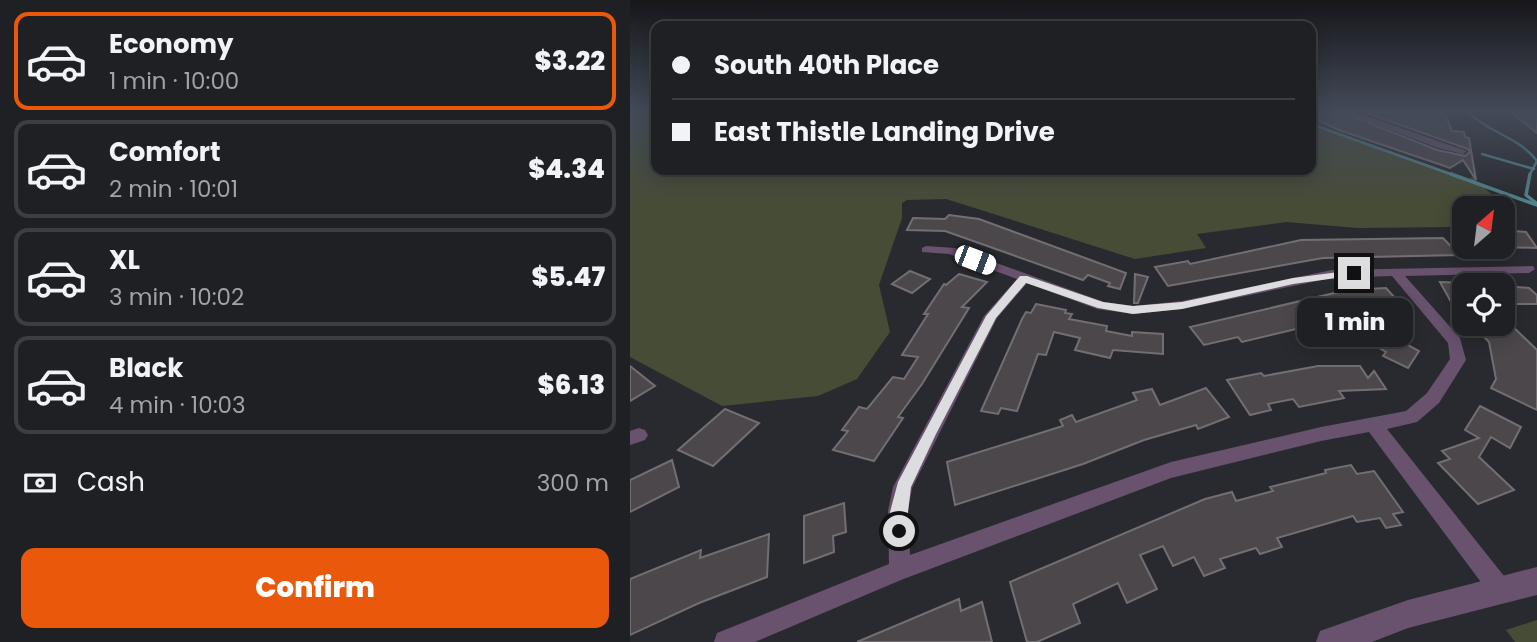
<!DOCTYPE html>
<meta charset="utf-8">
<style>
:root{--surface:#1f2023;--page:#27282b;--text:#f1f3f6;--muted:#a1a3a6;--line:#3c3e41;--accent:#ea580c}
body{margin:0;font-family:Poppins,sans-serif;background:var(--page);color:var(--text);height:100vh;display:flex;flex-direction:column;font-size:26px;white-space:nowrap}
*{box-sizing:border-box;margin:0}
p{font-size:23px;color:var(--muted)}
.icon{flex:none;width:38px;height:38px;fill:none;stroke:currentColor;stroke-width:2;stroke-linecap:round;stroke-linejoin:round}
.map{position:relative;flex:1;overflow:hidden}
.sheet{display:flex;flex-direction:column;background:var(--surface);width:630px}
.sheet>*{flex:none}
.top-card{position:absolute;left:21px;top:21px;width:665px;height:154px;border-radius:14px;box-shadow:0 4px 18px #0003,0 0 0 2px var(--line);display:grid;align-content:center;height:154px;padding:0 21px;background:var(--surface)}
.needle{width:46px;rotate:28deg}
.tools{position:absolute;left:822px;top:196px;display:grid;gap:14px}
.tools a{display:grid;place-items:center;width:63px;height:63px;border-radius:14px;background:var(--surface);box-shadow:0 4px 18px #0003,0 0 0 2px var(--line);font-size:35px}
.end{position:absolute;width:32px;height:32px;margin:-16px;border:9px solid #dddde0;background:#111;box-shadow:0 0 0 4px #111}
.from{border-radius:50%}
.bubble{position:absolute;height:49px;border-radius:14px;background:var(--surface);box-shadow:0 4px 18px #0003,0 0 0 2px var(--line);font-size:23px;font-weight:800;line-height:49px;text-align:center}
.car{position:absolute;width:21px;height:42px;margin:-21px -10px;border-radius:9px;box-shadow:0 0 5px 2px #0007;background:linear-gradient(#fff 24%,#345 0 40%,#fff 0 76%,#345 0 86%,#fff 0)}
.top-card b{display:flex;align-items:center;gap:24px;height:66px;font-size:26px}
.top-card b+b{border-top:2px solid var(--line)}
.top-card i{width:18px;height:18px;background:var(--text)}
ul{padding:12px 0 0;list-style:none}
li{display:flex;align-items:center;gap:21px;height:98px;margin:0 14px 10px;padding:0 7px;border:4px solid var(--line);border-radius:14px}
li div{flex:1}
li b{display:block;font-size:26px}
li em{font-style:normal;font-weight:800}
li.selected{border-color:var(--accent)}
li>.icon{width:63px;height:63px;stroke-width:1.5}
.pay{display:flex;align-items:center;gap:18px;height:77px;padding:0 21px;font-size:26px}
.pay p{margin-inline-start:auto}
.action{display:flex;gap:14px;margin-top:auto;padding:14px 21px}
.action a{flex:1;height:80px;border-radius:14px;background:var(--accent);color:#fff;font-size:28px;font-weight:800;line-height:80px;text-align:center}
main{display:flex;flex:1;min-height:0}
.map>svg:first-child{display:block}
</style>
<main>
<section class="sheet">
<ul>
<li class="selected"><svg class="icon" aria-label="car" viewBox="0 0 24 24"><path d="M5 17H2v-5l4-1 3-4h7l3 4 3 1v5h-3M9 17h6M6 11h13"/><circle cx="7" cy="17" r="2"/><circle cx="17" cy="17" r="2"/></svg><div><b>Economy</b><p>1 min · 10:00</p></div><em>$3.22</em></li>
<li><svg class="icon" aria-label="car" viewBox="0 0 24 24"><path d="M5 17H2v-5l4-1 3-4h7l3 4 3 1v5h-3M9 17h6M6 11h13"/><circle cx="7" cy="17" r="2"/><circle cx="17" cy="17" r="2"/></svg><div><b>Comfort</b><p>2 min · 10:01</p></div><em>$4.34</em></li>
<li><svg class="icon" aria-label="car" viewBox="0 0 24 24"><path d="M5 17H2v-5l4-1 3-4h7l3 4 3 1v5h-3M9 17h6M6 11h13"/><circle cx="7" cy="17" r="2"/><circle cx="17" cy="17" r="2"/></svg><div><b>XL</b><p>3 min · 10:02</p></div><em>$5.47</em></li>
<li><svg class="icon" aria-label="car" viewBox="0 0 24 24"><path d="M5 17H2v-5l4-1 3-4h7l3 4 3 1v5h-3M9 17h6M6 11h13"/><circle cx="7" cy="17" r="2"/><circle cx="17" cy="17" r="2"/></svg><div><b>Black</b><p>4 min · 10:03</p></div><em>$6.13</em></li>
</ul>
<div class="pay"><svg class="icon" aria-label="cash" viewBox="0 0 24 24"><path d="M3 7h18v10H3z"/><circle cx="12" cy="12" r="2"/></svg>Cash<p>300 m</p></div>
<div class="action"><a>Confirm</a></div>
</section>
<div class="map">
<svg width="907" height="642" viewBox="0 0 907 642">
<rect width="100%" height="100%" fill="#292a2f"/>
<!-- green -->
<g fill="#474c37">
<path d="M0,112H26V170H681V123L839,179L842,177L883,213L873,215V208H835V224L817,227L728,228L656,222L567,234L576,248L505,259L316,199L277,200L272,203V218L249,285L260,332L227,379L188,396L92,406L0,357Z"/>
<path d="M907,620V642H885L876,630Z"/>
</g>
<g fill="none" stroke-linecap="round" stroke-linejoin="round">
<!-- stream-far1 -->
<g stroke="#508289" stroke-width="2.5">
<path d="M838,112C859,133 889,137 907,161L899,176"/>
<path d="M681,124L826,176"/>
<path d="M852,154L904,169"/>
</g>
<!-- stream -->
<g stroke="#508289" stroke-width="3.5">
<path d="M821,174L907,205"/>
<path d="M900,174L896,195L906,203"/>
</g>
</g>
<!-- building -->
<g fill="#4c474b" stroke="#736e72" stroke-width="2">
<path d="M681,112H712L807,150L835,156L840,152L838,149L734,112H814L822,131L834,132L835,137L839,138L846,180L833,160L820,168L709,130L681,117Z"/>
<path d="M881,112L907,114V133Z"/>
<path d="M319,215L349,219L496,273L490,289L478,286L480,283L458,275L453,280L315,231L277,230L283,218L315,219Z"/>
<path d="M873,230L896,232L907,248L873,247Z"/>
<path d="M813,238L829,255L693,258L538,286L525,267L558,261L560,264L671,240Z"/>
<path d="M280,271L300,279L282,293L262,284Z"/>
<path d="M329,274L357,282L332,307L339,308L292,384L268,417L273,418L244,461L203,450L218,431L212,430L229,407L237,409L263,377L274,379L288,357L272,355L298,314H294L314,284L316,285Z"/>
<path d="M505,274L518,277L508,303H504Z"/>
<path d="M810,282L835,283V316L821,302Z"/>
<path d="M873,286L899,288L907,295V304H873Z"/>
<path d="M756,288L777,311L757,312L754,308L717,315L720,316L612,342L608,337L574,345L560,327L717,290Z"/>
<path d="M406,304L436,310L435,313L442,314L439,319L477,326L476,331L502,336V332L533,334V354L483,350L480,358L445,350L450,338L424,332L416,355L408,354L387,411L371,408L368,414L351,411L392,319L396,312L401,313Z"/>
<path d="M873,317L907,350V410L861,388L866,379L859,342L842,324H873Z"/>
<path d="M756,333L789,351L778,368L753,356L756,352L746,346Z"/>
<path d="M0,366L25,386L0,401Z"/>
<path d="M688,366H730L738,378L744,371L756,389L709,391L714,398L669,407L663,399L638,404L641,410L620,415L597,380L631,373L634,376Z"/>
<path d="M576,388L599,417L568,429L566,425L514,440L453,464L325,505L317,462L433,426L430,420L442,415L446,422L507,400L503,393L522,389L530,405Z"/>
<path d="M850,406L891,427L880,448L861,437L849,457L884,490L848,504L808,463L820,459L812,451L849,438L835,430Z"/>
<path d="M95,409L129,423L83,466L48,450Z"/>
<path d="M42,460L49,487L0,512V480Z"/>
<path d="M721,465L727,474L744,471L773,512L763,514L771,525L756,528L750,518L727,522L723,516L647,538L652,547L630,554L626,548L590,559L595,568L574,576L564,557L543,566L533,546L510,555L527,589L497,603L488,583L443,604L450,623L407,642H397L380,582L575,499L602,492L606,501L643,491L640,487L696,473L695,470Z"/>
<path d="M214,503L216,532L203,536L204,552L174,563V516Z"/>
<path d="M139,534L137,577L69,603L0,635V579L71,550L70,558Z"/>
<path d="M329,599L331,611L352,602L362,642H227Z"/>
</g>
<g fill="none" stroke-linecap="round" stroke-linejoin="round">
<!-- minor -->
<g fill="#68526e" fill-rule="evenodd">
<path d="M714,112H725L837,151L833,154L808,148Z"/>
<path d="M296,246L325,248L474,302L503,306L552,301L702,270L903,266L905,269L899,273L775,276L830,338L836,360L809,403L787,422L757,429L878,581L881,589L878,597L870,600L862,597L739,432L691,441L541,478L271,580L125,642H84L87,633L259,564L258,511L263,487L354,316L387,279L319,254L292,252V248ZM762,276L818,343L820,359L797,393L776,411L691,427L541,462L280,555L278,511L282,488L367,318L397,283L467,309L503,314L552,309L702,278Z"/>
<path d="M9,428L15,430L18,435L15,440L0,445V431Z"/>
</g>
<!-- tertiary -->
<path fill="#68526e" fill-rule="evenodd" d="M907,567V595L778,628L742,642H686L690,631L778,600Z"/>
</g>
<!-- sky -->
<linearGradient id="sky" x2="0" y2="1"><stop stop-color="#17171a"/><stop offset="0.55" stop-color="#434a58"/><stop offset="1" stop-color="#434a58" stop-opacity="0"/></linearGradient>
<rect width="907" height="202" fill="url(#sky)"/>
<!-- route -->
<path fill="#dddde0" d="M724,270L728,271V275L663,284L552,309L503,314L468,308L396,283L366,318L306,434L281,487L275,537L269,539L263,537L260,512L268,482L356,316L390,276H397L473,302L503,306L552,302L663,278Z"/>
</svg>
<div class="tools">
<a><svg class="needle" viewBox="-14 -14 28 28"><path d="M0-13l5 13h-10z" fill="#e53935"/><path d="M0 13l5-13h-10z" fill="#a1a3a6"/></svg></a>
<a><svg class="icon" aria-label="locate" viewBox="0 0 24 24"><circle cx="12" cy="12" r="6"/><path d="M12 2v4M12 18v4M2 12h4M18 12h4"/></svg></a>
</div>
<i class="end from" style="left:269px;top:531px"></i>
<i class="end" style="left:724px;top:273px"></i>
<div class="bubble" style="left:667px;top:298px;width:116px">1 min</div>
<i class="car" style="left:345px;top:260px;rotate:111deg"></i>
<div class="top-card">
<b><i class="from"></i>South 40th Place</b>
<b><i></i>East Thistle Landing Drive</b>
</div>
</div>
</main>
